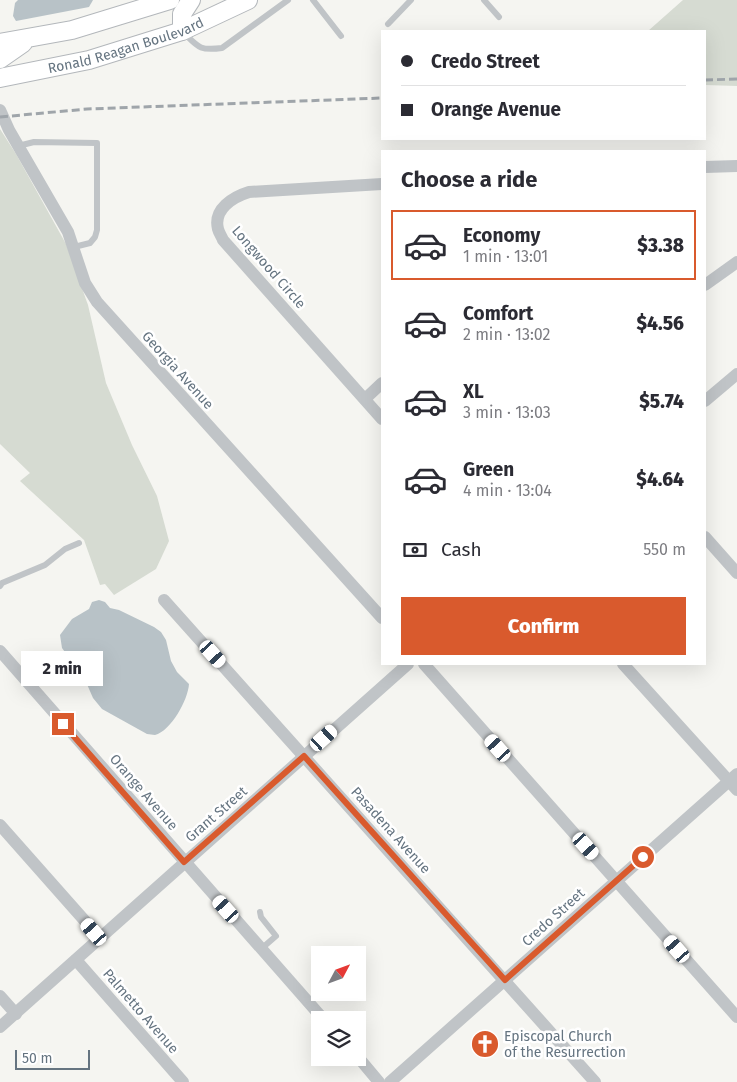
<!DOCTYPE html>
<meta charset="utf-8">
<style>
:root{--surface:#fff;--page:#f2f2f3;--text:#2b2b33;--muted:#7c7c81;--line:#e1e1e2;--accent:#d95a2d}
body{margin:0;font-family:"Fira Sans",sans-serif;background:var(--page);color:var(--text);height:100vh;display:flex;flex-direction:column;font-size:19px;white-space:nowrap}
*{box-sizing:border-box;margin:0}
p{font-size:16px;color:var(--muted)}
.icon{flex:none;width:28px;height:28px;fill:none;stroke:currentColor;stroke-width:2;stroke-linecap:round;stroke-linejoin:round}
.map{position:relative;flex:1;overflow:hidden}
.side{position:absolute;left:381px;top:150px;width:325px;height:515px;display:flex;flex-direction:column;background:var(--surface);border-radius:0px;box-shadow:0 5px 20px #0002}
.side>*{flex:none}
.top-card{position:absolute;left:381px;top:30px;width:325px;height:110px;border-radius:0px;box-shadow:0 5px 20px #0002;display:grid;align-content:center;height:110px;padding:0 20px;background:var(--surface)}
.needle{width:32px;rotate:49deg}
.controls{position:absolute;left:311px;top:946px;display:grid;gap:10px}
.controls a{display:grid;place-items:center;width:55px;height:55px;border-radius:0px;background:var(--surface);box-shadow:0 5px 20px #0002;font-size:25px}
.scale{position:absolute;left:15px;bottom:12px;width:75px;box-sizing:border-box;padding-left:5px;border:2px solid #657480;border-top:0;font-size:14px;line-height:18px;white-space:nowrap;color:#657480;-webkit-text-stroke:4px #fff;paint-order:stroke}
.end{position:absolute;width:22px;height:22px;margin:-11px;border:6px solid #d95a2d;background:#fff;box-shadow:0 0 0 2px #fff}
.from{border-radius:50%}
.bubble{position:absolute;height:35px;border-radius:0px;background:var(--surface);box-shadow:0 5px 20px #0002;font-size:16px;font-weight:800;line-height:35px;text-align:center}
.car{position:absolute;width:15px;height:30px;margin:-15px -8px;border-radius:6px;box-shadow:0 0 4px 1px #0007;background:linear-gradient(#fff 24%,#345 0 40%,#fff 0 76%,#345 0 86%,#fff 0)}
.top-card b{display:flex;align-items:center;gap:18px;height:48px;font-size:19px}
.top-card b+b{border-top:1px solid var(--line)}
.top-card i{width:12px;height:12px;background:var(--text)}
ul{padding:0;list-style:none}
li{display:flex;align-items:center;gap:15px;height:70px;margin:0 10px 8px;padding:0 10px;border:2px solid transparent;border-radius:0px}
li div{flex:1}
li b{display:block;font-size:19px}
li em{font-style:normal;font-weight:800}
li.on{border-color:var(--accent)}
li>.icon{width:45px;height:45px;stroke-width:1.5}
h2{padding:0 20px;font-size:22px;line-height:60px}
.pay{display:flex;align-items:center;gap:12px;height:55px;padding:0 20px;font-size:19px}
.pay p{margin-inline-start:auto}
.action{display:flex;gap:10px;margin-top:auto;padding:10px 20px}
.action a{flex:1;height:58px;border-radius:0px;background:var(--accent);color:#fff;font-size:20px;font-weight:800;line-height:58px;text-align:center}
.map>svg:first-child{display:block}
</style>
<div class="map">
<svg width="737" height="1082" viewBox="0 0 737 1082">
<rect width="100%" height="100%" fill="#f5f5f1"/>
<!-- green -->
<g fill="#d6dbd2">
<path d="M683,0H737V86L705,85V31H648Z"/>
<path d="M0,129L16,154L66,244L88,305L106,383L132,445L157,496L169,541L156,569L114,595L105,584L100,585L84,540L20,481L30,473L0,444Z"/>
</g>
<!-- water -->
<g fill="#b8c2c7">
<path d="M18,0H93L89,7L16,21L13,16L15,3Z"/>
<path d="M99,600L105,602L110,608L119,610L154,627L161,632L166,640L171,661L177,672L189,684C188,700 171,731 155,735C152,735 150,734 147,734L102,709L93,698L86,682L82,669L70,659L62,648L60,635L72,619L89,609L92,602Z"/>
</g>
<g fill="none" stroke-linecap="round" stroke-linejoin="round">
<defs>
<g id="secondary">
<path d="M182,31V14L191,0"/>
<path d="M0,43L72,30L170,0"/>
<path d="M0,59L23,43"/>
<path id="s1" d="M0,78L89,60L182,31L248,0"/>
</g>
</defs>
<!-- secondary casing -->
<use href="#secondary" stroke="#b3b7bb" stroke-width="20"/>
<!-- lane -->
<g stroke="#c0c4c7" stroke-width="6">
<path d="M313,0L341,36"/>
<path d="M484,0L499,17"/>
<path d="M388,24L411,0"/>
<path d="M183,32C198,47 199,51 222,48L288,0"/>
<path d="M18,146L34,142L97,143V230L95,237L90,243L74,247"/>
<path d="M0,586L2,583L45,565L65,549L79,543"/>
<path d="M260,912L261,917L276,936L261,949"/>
</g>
<!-- street -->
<g stroke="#c0c4c7" stroke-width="12">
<path d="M0,110L9,130L68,232L85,283L97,302L382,618"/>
<path d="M705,167L737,166"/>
<path d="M382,184L249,192C233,197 213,209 218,229C219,233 222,237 223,240L382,419"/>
<path d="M705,285L737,262"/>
<path d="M365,399L382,383"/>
<path d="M705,401L737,374"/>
<path d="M705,537L737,573"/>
<path d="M164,600L595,1082"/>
<path d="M0,651L324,1020"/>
<path d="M424,664L737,1017"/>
<path d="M623,664L737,790"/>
<path d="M0,825L100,938"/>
<path d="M76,960L183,1082"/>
<path d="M0,996L16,1014"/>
<path d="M0,1027L408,664"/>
<path d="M358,1057L379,1082"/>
<path d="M390,1082L737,774"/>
</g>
<!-- secondary -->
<use href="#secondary" stroke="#fff" stroke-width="18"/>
<!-- rail -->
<g stroke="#9fa5aa" stroke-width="3" stroke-dasharray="8 4" stroke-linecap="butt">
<path d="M705,80L737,79"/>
<path d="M0,117L87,109L382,98"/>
</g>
</g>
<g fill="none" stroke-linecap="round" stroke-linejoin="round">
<!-- route -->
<path stroke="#d95a2d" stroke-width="6" d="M63,724L184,862L304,756L505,980L643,857"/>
</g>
<!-- icons -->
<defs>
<symbol id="church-disc" viewBox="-11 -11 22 22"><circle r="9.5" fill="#d95a2d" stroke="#fff"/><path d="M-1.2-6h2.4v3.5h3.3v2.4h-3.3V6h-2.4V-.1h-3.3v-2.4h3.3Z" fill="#fff"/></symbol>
</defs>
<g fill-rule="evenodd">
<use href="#church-disc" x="469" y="1028" width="32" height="32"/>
</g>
<g text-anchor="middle" stroke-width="5" stroke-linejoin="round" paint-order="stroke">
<!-- street labels -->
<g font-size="14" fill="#657480" stroke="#fff">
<text dy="5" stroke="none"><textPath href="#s1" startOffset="130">Ronald Reagan Boulevard</textPath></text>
<text transform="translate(269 267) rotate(49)" y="5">Longwood Circle</text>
<text transform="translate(178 370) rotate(48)" y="5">Georgia Avenue</text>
<text transform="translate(144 792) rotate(49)" y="5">Orange Avenue</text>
<text transform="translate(216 814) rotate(-41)" y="5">Grant Street</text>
<text transform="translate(391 830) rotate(48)" y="5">Pasadena Avenue</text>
<text transform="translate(553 917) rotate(-42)" y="5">Credo Street</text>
<text transform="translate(141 1011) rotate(49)" y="5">Palmetto Avenue</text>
</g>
<!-- poi labels -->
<g font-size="14" fill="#657480" stroke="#fff" text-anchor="start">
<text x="504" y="1041">Episcopal Church<tspan x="504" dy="16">of the Resurrection</tspan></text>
</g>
</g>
</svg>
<div class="controls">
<a><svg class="needle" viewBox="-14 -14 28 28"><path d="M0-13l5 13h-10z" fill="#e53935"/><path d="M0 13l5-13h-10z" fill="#7c7c81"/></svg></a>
<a><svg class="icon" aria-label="layers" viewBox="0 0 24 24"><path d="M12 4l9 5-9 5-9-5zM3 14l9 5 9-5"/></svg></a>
</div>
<div class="scale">50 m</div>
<i class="end from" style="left:643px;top:857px"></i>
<i class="end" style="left:63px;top:724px"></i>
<div class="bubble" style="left:21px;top:651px;width:82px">2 min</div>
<i class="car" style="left:213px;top:654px;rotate:138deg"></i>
<i class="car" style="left:324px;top:738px;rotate:48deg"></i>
<i class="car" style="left:498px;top:748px;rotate:318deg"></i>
<i class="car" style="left:586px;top:846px;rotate:138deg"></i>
<i class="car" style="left:226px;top:909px;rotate:318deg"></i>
<i class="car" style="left:94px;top:932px;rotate:319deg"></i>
<i class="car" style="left:677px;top:949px;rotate:319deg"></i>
<div class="top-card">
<b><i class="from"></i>Credo Street</b>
<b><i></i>Orange Avenue</b>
</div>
<section class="side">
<h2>Choose a ride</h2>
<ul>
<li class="on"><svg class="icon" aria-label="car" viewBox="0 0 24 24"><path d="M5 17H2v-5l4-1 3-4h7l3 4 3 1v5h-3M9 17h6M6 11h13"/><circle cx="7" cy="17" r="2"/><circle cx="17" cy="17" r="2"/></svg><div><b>Economy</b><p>1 min · 13:01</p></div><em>$3.38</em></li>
<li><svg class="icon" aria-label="car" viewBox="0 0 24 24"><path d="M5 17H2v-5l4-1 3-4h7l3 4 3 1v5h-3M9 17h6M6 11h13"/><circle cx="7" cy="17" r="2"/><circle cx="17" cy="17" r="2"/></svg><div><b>Comfort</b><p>2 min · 13:02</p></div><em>$4.56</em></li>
<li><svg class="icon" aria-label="car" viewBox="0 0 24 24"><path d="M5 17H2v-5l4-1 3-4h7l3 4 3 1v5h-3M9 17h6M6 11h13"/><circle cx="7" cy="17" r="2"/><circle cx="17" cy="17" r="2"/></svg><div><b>XL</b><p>3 min · 13:03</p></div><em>$5.74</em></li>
<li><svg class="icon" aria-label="car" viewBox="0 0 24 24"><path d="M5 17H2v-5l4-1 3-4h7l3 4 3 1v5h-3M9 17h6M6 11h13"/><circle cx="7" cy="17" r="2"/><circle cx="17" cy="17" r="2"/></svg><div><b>Green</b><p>4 min · 13:04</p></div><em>$4.64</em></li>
</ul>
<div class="pay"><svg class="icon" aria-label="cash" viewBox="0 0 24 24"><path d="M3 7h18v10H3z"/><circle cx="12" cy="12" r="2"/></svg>Cash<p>550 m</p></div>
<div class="action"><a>Confirm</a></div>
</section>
</div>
